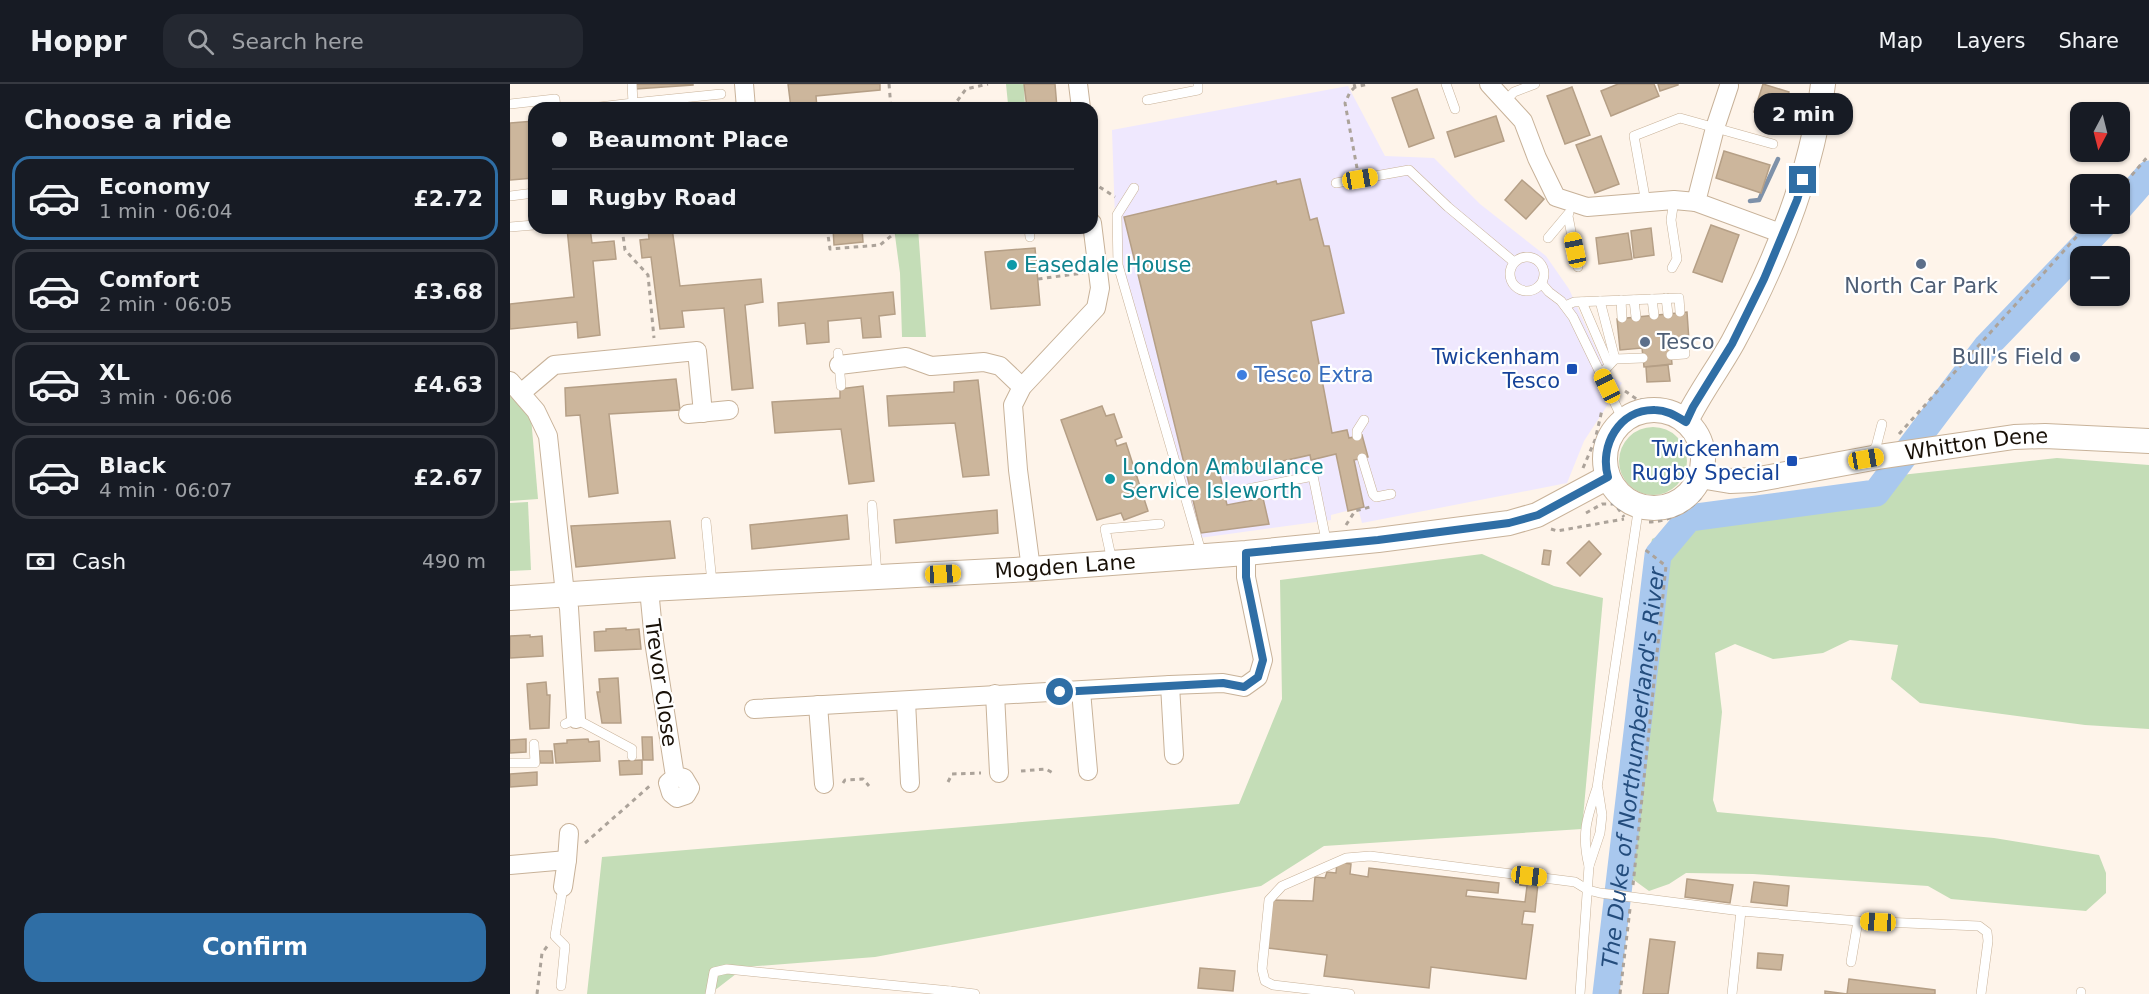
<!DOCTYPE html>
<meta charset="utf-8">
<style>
:root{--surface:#171b24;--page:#242831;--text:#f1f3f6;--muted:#9ea1a6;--line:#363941;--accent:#2f6ea5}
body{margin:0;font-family:"DejaVu Sans",sans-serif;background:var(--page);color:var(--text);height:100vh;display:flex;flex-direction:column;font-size:22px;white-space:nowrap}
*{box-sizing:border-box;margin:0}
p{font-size:20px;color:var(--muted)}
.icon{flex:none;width:33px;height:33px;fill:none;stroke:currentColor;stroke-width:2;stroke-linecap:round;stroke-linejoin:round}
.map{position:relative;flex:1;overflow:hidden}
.drawer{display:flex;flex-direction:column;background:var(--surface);width:510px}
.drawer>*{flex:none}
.banner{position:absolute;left:18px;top:18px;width:570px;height:132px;border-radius:18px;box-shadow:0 2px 4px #0004;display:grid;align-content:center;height:132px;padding:0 24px;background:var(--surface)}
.needle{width:39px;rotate:187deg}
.controls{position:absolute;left:1560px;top:18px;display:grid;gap:12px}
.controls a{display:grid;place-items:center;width:60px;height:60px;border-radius:12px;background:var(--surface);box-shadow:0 2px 4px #0004;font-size:30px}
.end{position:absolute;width:27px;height:27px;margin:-14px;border:8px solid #2f6ea5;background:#fff;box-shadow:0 0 0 3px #fff}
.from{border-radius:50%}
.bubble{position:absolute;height:42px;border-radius:18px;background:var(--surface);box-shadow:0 2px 4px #0004;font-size:20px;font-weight:800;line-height:42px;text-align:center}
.car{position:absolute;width:18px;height:36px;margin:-18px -9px;border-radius:8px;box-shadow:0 0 4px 2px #0007;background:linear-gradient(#f5c518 24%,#345 0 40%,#f5c518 0 76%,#345 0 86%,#f5c518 0)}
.banner b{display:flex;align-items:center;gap:21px;height:57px;font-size:22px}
.banner b+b{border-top:2px solid var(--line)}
.banner i{width:15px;height:15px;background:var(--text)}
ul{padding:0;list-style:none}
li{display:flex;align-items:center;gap:18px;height:84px;margin:0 12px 9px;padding:0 12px;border:3px solid var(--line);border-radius:18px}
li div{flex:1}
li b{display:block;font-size:22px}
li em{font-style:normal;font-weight:800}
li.active{border-color:var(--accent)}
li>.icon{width:54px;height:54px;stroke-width:1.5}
h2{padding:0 24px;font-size:27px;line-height:72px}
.pay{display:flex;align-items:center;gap:15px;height:66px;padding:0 24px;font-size:22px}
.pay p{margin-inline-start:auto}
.button{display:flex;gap:12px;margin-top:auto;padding:12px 24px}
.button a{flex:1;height:69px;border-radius:18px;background:var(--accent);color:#fff;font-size:24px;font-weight:800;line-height:69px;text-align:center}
header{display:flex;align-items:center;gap:36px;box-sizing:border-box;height:84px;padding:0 30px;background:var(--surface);border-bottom:2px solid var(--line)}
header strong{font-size:28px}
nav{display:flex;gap:33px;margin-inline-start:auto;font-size:21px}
.search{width:420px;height:54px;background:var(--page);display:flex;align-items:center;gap:15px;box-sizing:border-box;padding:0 21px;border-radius:18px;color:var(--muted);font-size:22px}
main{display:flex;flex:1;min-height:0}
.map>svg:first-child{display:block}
</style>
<header>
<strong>Hoppr</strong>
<div class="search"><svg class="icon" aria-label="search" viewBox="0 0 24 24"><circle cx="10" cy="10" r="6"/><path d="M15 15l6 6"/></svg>Search here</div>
<nav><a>Map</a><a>Layers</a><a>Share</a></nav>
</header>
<main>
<section class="drawer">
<h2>Choose a ride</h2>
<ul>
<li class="active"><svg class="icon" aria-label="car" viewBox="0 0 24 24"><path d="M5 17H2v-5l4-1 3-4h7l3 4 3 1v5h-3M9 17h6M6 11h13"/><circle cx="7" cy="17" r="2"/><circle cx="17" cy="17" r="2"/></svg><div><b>Economy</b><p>1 min · 06:04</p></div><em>£2.72</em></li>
<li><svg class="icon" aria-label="car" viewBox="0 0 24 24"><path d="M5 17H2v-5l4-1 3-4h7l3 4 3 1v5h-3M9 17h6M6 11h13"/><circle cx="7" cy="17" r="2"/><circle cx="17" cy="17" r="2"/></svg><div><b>Comfort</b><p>2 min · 06:05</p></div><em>£3.68</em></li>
<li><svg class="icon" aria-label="car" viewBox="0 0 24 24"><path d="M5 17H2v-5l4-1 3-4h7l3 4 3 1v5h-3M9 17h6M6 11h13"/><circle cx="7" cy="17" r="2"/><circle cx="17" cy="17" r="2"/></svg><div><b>XL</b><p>3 min · 06:06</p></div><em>£4.63</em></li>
<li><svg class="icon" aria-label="car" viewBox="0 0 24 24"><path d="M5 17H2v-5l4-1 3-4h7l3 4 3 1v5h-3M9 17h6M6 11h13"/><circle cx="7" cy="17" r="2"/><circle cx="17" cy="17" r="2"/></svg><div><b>Black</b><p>4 min · 06:07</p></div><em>£2.67</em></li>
</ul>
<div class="pay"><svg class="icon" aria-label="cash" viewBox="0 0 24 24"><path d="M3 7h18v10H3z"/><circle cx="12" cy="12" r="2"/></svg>Cash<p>490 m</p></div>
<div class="button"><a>Confirm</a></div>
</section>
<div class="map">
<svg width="1639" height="910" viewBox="0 0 1639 910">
<rect width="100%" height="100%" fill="#fef4ea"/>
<!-- commercial -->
<path fill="#efe8fe" d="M838,2L875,72L924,74L970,120L1036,172L1059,205L1097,289L1112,299L1074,357L1057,399L852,439L848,424L821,431V436L682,455L606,165L602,46Z"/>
<!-- green -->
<g fill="#c4ddb7">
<path d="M496,0H514L515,24H475L498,20Z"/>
<path d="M384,144H408L416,253H392L390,189Z"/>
<path d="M0,312L21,333L28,415L0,417Z"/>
<circle cx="1143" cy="377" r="34"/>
<path d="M1547,374L1639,381V645L1575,641L1410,619L1381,595L1388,561L1340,556L1313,569L1263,575L1225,560L1205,569L1212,628L1203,716L1207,728L1484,754L1589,771L1596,789V809L1576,827L1441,815L1418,802L1243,790L1176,789L1159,800L1139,807L1117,791L1150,514L1135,489L1142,455L1210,423L1318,408L1391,391Z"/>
<path d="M18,418L21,486L0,487V419Z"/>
<path d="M972,470L1044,502L1093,514L1072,745L814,762L751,802L365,873L235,883L200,910H77L92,773L729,720L772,615L770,496Z"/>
</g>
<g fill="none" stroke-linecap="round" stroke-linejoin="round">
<!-- stream -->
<path stroke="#7e91a9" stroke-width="4.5" d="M1240,117L1249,116L1268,75"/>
<!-- river -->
<g stroke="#a9c8ee" stroke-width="27">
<path d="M1610,123L1639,90"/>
<path id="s1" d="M1096,910L1148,471L1179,434L1366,409L1477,262L1594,140"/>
</g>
</g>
<!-- building -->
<g fill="#ccb69c" stroke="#b59f86" stroke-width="1.5">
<path d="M125,0H183V1L126,5Z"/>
<path d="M278,0H370V6L306,12L307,24H281Z"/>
<path d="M514,0H545L547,24H517Z"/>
<path d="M1108,0H1144L1149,12L1101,32L1091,7Z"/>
<path d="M1148,0H1168V1L1150,7Z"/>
<path d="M1253,0L1279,8L1270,36L1244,28Z"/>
<path d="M1062,3L1080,51L1055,60L1037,12Z"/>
<path d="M907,5L924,54L899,63L882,14Z"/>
<path d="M986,32L994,57L945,73L937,48Z"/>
<path d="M24,37V94L0,96V39Z"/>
<path d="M1091,52L1109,100L1085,109L1066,61Z"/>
<path d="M1214,67L1260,81L1251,109L1206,94Z"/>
<path d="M790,95L800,136L807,134L814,162H819L834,229L801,237L822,349L837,346L839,354L852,351L858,373L844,376L854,423L838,427L826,370L801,376L800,371L710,391L717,421L753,414L759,440L691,449L614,133L766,97L767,100Z"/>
<path d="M1012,96L1034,115L1016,135L995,116Z"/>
<path d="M1201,141L1229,151L1212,198L1183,188Z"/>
<path d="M57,144H80L82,159L104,157L106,175L83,177L90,251L68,254L67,238L0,245V220L64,213Z"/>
<path d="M138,144H162L170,202L251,195L253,218L235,221L243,304L222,306L214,224L172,227L174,243L150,245L141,173L132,174L130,156L139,155Z"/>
<path d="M323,144H352L353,158L324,161Z"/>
<path d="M1141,144L1144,171L1124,174L1121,147Z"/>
<path d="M1118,149L1122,175L1089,180L1086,154Z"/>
<path d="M525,164L530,221L481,225L475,168Z"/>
<path d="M383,208L385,230L369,232L371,253L353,254L351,234L318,237L319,258L297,260L295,239L269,242L268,219Z"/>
<path d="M1177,228L1179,257L1160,259L1162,280L1134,283L1132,264L1110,266L1107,235Z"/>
<path d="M1158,281L1160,297L1137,298L1136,283Z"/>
<path d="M166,295L170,326L99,330L108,409L79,413L70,331L56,332L55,304Z"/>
<path d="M468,296L479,391L453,393L445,339L379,342L377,312L444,308V298Z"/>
<path d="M353,302L364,397L339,400L331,345L265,349L262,318L330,314V305Z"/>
<path d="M592,322L596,332L604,330L612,353L605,356L607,362L616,359L638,427L614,436L611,429L587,436L551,336Z"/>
<path d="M487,426L488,449L386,459L384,436Z"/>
<path d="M337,431L339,455L242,465L240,441Z"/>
<path d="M160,437L165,474L66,483L61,442Z"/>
<path d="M1079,457L1091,470L1070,492L1057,479Z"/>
<path d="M1034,466L1041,467L1039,481L1032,480Z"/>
<path d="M116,544V546L129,545L131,565L85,567L84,548L96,547V545Z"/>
<path d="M20,551V553L32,552L33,572L0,574V552Z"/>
<path d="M108,594L111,639H92L87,608H90L89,595Z"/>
<path d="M36,598L37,611H40L39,644L20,645L17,600Z"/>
<path d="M132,653H142L143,676H133Z"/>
<path d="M16,655V668L0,669V656Z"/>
<path d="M78,655L79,658L89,657L90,677L46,679L44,660L57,659V656Z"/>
<path d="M29,667H42L43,679H30Z"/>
<path d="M132,676V690L110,691L109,677Z"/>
<path d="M27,688V701L0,703V690Z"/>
<path d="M827,778L841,780L840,790L858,793L859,784L989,799L988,809L957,806L956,812L1015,818L1017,802L1010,801V797L1028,799L1025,828L1014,827L1012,840L1023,841L1016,895L921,883L919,904L814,892L817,871L757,864L762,816L803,817L805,793L815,794L817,788L826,789Z"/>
<path d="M1177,795L1223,801L1220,819L1175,813Z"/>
<path d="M1244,798L1279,802L1277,822L1241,818Z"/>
<path d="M1140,855L1165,858L1158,910H1133Z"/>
<path d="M1248,869L1273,871L1271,886L1247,884Z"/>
<path d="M690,884L725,887L723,907L688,904Z"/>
<path d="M1339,895L1425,906V910H1315V907L1337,910Z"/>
</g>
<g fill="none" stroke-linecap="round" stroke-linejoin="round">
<defs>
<g id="service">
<path d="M936,0L945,25"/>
<path d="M637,16L688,6V0"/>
<path d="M995,17L1004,8L1025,0"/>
<path d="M123,19L211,10"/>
<path d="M0,20L45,15L46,24"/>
<path d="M81,24L123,19L122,0"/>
<path d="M826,99L899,86L938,123L1004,178"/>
<path d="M624,104L607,131L608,181L692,471"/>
<path d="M0,112L24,109"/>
<path d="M1136,119L1124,52L1170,34L1263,60"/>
<path d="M1058,132L1068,183"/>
<path d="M0,143L24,141"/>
<path d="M519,144L520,153"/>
<path d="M1038,154L1059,129"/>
<circle cx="1017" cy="190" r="17"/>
<path d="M1162,184L1167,175L1161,136L1164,116"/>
<path d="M1032,200L1039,208L1051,217L1063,233L1113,336"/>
<path d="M1156,214L1158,230"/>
<path d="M1142,215L1144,231"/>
<path d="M1111,216L1112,234"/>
<path d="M1124,216L1126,233"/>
<path d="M1090,217L1105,275L1091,290"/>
<path d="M1072,218L1099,281"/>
<path d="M1055,222L1064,218L1169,214L1170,228"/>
<path d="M328,269L331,302"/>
<path d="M1161,271L1175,270L1173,257"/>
<path d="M1105,275L1133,274"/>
<path d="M847,352V347L854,336"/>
<path d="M1361,369L1366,363L1372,340"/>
<path d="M852,374L863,410L866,413L881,410"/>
<path d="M733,406L803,392L817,461"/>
<path d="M362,421L367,491"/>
<path d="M196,438L202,499"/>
<path d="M602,477L595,445L650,440"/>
<path d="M55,640L66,635L122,665V672"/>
<path d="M0,679H25L24,660"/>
<path d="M1079,782C1071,751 1077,733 1087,704L1129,421"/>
<path d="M1341,878L1348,837"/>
<path d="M51,902L55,862L45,852L53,803"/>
<path d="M200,910L204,888L217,885L440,907"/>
<path d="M440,910V907L465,910"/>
<path d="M840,910L763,901L755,897L752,885L759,816L772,802L836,774L860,772L1065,798L1078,806L1090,809L1231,827L1348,837L1469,842L1477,848L1478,857L1471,910"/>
<path d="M1070,910L1079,782L1090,749L1092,731L1088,705"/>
<path d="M1222,910L1231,827"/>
<path d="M1571,910V908"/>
</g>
<g id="minor">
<path d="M234,0L236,24"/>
<path d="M568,0L571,24"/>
<path d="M979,0L1013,37L1027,74L1046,113L1077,123L1164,116L1186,118"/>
<path d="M1219,2L1205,44L1186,118L1273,150"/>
<path d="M329,281L396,273L421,282L474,278L490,282L512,303"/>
<path d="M0,297L26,327L38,352L55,510L59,524L66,635"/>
<path d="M11,309L44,281L187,267L193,329"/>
<path d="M178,330L219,326"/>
<path d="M521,485L508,386L503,321L512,303L586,224L590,204L582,139"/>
<path d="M139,505L144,557L164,686L166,692L174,694L180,704L176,711L167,714L161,709L158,699L166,692"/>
<path d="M660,601L664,671"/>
<path d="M571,607L578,687"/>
<path d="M485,610L489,689"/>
<path d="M396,617L400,699"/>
<path d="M308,621L314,700"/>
<path d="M244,625L660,601L713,599L734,603L748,593L753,576L736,493V469"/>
<path d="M57,776L59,749"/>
<path d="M0,781L57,776L53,803"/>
</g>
<g id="tertiary">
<circle cx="1144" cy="375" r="49"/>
<path d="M1176,337C1189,310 1208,285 1223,258C1266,178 1302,91 1313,0"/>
<path id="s2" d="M1190,392L1220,397L1244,396L1368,373L1504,353L1535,352L1639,357"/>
<path id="s3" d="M0,514L139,505L521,485L736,469L868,456L999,439L1027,431L1098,393"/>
</g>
</defs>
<!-- service casing -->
<use href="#service" stroke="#c8b299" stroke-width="10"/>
<!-- minor casing -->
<use href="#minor" stroke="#c8b299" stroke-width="20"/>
<!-- tertiary casing -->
<use href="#tertiary" stroke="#c8b299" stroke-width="26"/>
<!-- path -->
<g stroke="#aca39a" stroke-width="3" stroke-dasharray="4.5 4.5" stroke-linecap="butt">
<path d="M379,0L381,24"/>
<path d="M844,0L845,3L858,0"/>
<path d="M845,3L840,8L835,19L847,84"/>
<path d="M442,24L456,5L478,0"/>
<path d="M582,98L605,113"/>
<path d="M1610,105L1639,71"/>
<path d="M112,144L115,166L138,191L144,254"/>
<path d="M317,144L320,165L370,161L391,144"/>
<path d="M528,195L573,189"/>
<path d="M1115,307L1128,316L1164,318"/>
<path d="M1194,342L1206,375"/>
<path d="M1389,350L1578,140"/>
<path d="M1073,384L1085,356L1092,326"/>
<path d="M1076,429L1092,420H1105L1114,433"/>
<path d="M1139,438C1158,438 1180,427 1193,411"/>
<path d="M836,441L845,427L860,423"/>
<path d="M1041,445L1047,447L1114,435"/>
<path d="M511,687L536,685L543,689"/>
<path d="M438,698L442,690L471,689"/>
<path d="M333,699L335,696L353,695L359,702"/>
<path d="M75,759L142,700"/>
<path d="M1123,801L1156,482L1133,464"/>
<path d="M27,910L32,869L39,860"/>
<path d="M1110,910L1120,825"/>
</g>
<!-- service -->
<use href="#service" stroke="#fff" stroke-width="9"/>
<!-- minor -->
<use href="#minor" stroke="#fff" stroke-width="18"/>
<!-- tertiary -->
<use href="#tertiary" stroke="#fff" stroke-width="24"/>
</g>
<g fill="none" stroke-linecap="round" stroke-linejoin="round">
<!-- route -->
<path stroke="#2f6ea5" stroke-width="8" d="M550,608L713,599L734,603L748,593L753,576L736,493V469L868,456L999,439L1028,431L1098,393C1089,362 1109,325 1145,326C1157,326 1166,332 1176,338L1183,323L1222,260L1254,195L1287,116L1293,96"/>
</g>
<!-- markers -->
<g fill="#5c6f8a" stroke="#fff" stroke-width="2">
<circle cx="1411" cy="180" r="6"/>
<circle cx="1135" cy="258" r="6"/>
<circle cx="1565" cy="273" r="6"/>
</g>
<g fill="#0f9aa8" stroke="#fff" stroke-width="2">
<circle cx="502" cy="181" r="6"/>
<circle cx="600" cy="395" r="6"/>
</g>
<g fill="#1a4fb4" stroke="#fff" stroke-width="2">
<rect x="1056" y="279" width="12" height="12" rx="3"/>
<rect x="1276" y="371" width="12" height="12" rx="3"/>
</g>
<circle fill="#3f7fe0" stroke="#fff" stroke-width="2" cx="732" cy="291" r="6"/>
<g text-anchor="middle" stroke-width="4.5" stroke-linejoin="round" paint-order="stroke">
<!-- culture labels -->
<g font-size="21" fill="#0d838f" stroke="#fff" text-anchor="start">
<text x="514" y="188">Easedale House</text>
<text x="612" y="390">London Ambulance<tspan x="612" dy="24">Service Isleworth</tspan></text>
</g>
<!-- service labels -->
<g font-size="21" fill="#4e5e75" stroke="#fff">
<text x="1411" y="209">North Car Park</text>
<text x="1147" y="265" text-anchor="start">Tesco</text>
<text x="1553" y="280" text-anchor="end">Bull's Field</text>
</g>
<!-- transit labels -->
<g font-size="21" fill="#164399" stroke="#fff" text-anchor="end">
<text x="1050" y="280">Twickenham<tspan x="1050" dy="24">Tesco</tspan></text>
<text x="1270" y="372">Twickenham<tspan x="1270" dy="24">Rugby Special</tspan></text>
</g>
<!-- shop labels -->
<g font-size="21" fill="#366cbe" stroke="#fff" text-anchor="start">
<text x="744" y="298">Tesco Extra</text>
</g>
<!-- street labels -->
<g font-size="21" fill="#181007" stroke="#fff">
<text dy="7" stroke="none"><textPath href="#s2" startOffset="280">Whitton Dene</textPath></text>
<text dy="7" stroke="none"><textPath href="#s3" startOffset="556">Mogden Lane</textPath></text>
<text transform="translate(151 599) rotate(82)" y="7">Trevor Close</text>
</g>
<!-- water labels -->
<g font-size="22" font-style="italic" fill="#234c7c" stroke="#fff">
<text dy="8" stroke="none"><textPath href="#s1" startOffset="228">The Duke of Northumberland's River</textPath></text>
</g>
</g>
</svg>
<div class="controls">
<a><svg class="needle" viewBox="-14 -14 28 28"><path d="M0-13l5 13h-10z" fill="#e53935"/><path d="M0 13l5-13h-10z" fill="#9ea1a6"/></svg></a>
<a>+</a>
<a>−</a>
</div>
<i class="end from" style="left:550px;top:608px"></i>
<i class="end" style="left:1293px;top:96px"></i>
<div class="bubble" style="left:1244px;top:9px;width:99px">2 min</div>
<i class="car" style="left:850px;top:95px;rotate:80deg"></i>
<i class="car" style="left:1065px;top:166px;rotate:348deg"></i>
<i class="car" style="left:1097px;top:302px;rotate:334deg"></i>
<i class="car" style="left:1356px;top:375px;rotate:80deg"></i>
<i class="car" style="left:433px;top:490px;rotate:87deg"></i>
<i class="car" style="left:1019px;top:792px;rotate:97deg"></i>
<i class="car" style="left:1368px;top:838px;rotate:273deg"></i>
<div class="banner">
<b><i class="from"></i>Beaumont Place</b>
<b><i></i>Rugby Road</b>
</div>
</div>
</main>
